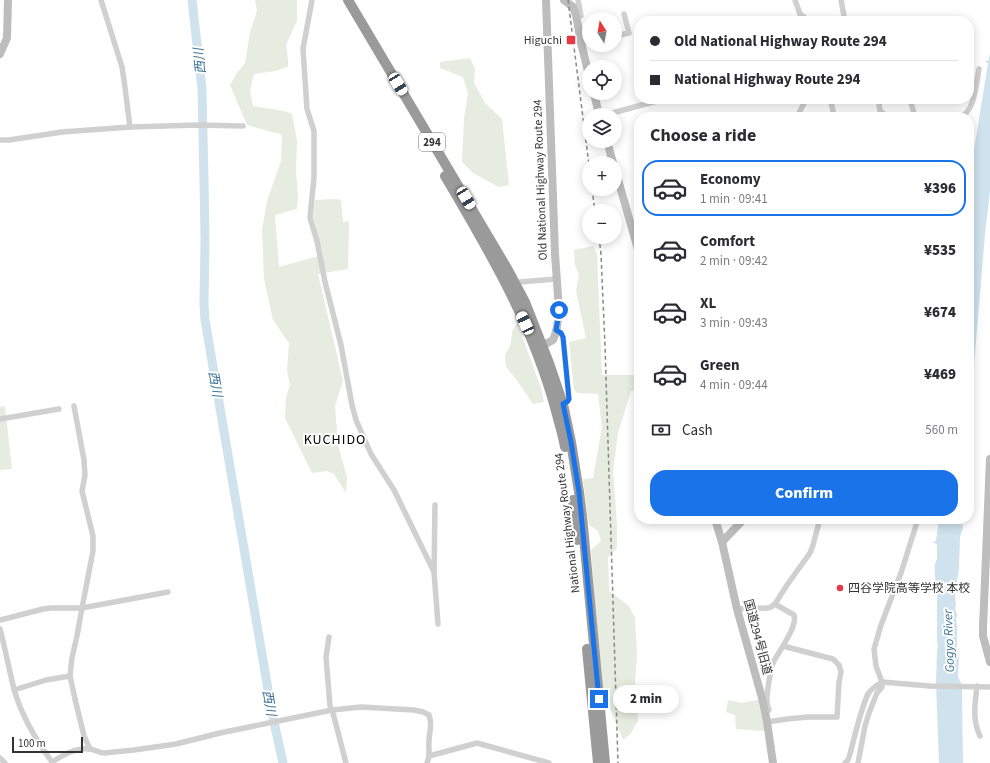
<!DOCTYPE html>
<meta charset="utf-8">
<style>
:root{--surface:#fff;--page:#f2f2f3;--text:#2b2b33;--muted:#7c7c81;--line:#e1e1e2;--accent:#1a73e8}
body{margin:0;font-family:"Source Sans 3","Noto Sans JP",sans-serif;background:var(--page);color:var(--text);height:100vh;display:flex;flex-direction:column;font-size:15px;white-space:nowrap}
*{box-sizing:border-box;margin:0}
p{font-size:13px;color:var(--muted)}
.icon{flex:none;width:22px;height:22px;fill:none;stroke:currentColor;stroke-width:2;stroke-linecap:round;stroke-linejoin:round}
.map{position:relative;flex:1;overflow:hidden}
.sheet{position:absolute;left:634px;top:112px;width:340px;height:412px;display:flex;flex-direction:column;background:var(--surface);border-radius:16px;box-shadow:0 2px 10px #0003}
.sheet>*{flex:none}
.guide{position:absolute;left:634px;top:16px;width:340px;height:88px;border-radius:16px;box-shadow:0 2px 10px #0003;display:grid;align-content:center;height:88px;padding:0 16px;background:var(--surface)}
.needle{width:26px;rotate:349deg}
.buttons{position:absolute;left:582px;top:12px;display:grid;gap:8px}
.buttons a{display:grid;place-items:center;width:40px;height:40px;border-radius:50%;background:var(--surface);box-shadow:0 2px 10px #0003;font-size:20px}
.scale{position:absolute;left:12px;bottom:10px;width:71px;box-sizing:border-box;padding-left:4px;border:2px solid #333;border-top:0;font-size:11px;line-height:14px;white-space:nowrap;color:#333;-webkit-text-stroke:3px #fff;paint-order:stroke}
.end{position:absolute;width:18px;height:18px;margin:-9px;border:5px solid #1a73e8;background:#fff;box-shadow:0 0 0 2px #fff}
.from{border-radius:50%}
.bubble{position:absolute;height:28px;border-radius:14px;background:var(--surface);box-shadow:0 2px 10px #0003;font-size:13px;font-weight:800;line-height:28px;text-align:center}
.car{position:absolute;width:12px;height:24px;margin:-12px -6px;border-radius:5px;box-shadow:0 0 3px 1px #0007;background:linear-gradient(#fff 24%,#345 0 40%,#fff 0 76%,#345 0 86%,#fff 0)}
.guide b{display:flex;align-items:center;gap:14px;height:38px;font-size:15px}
.guide b+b{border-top:1px solid var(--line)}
.guide i{width:10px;height:10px;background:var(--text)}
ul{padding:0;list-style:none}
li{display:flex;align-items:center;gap:12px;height:56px;margin:0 8px 6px;padding:0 8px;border:2px solid transparent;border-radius:16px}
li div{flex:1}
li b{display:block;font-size:15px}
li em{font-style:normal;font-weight:800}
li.selected{border-color:var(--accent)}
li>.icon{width:36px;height:36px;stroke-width:1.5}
h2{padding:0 16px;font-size:18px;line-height:48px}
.pay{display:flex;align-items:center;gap:10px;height:44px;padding:0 16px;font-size:15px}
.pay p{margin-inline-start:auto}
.action{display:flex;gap:8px;margin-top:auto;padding:8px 16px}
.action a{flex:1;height:46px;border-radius:16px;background:var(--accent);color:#fff;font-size:16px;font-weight:800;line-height:46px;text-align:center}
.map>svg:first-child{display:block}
</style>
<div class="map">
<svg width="990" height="763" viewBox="0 0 990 763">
<rect width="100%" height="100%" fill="#fff"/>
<!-- green -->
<g fill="#e6ecdf">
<path d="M255,0H297V21L286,45L288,59V67L275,71L254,74L250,91L253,106L284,111L292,114L297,141L296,171L298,198L297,209L275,215L279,267L322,255L313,217L315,200L335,199L341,200L343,222L349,221L348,269L318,274L343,381L335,406L338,445L347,477L346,493L334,474L327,471L312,473L285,418L286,397L290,385L287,371L289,343L273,320L264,279L262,230L267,201L281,161L282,137L281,134L276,133L247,125L230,85L237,73L245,63L250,32L257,11Z"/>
<path d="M470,58L475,69L474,83L485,103L502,119L509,185L499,187L473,173L462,162L464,119L468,93L463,77L440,68V62Z"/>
<path d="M593,246L597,254L602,375H639V390L631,391L618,433L613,471L617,525V548L608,557L609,591L629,606L635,618L637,656L635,681L638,721L631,733L623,740L601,687L591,550L601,541L598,531L589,525L583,479L593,478L602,427L598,394L577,393L574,389L569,342L586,338L576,291L579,275L575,265L574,250Z"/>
<path d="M517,322L541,388L544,402L533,404L516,379L506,367L505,355L511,344L512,332Z"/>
<path d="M5,406L12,469L0,470V407Z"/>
<path d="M728,700L741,703L758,700L765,731L736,729L735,715L726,712Z"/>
</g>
<!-- water -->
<g fill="#cfe2ee">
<path d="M990,54V191L985,234L980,295L969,423V181L988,63L985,62L986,61H988Z"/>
<path d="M939,519H963L962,522L963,528L960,537L959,568L955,594L956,605L955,608L957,615L956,619L957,626V651L959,657L958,677L961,683L962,689L963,763H939L936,684L937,650L938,647L937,640V593L939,591L937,589C936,581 932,566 937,559V545L935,543H932L936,541Z"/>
</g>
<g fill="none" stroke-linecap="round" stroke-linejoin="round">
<!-- river -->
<path stroke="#cfe2ee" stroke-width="9" d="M192,0L202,89L204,181L205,240L204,304L205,320L272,713L283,763"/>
<!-- street -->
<g stroke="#d0d0d0" stroke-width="5.5">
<path d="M101,0L122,67L124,80L130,127"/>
<path d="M312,0L303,49L307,109L314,131V177L310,218L317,241L325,282L341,345L352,405L356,420L371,454L394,490L434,572"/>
<path d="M578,0L581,16"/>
<path d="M795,0L800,14L809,21"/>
<path d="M841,0L845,21"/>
<path d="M615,36L629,33L624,14"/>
<path d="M581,43L589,41"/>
<path d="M830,99L833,110V117"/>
<path d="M880,99L879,106L880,111L884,114L890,116L923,117"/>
<path d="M910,99L915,117"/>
<path d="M605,115L664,99"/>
<path d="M797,117L806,99"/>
<path d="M960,117C975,112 976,83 979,69"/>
<path d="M0,140H9L62,132L130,127L199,125L243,126"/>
<path d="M516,284L520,282L556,279"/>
<path d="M556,331L561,333L563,337L569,399L568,401L563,404"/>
<path d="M74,406L84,460L85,475L82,491L93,536V551L82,608L77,636L72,658L70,676L75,699L84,736L90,749"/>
<path d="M0,419L59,409"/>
<path d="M435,505L434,572L438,624"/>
<path d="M737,609L767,608L771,607L775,604L787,585L810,553L813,545L820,519"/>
<path d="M0,620L43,609L51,608H82L168,592"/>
<path d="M0,629C5,648 9,669 14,689C21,715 36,740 52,762C62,756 76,747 89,749C94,749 99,753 104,753L134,750L176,744L220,733L332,710L361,707L414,710L423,712L429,715C433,726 429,730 429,741C428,750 431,754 427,763"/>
<path d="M329,637L326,657L330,706L333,713L346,763"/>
<path d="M977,686C975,703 972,720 980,736"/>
<path d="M14,690L46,680L70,676"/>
<path d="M765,713L769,710C768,707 767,704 767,701C766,696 771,668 773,663C778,652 798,627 794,615L775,604"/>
<path d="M767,722L787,719L808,717H837L839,682L841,672L839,665L833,659L783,646"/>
<path d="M429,756L477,743L549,763"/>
<path d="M0,758L5,763"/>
<path d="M845,763L848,760L850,754C855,736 860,711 868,694C871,689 877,685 882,682L930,686L990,687"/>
<path d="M858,763L865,726L869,713L877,693L882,687V682L876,666L874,649L881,625L901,573L918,519"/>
</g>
<!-- secondary -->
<g stroke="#bdbdbd" stroke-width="8">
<path d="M564,0L573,7L576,15L581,43L589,75"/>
<path d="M0,54L7,38L8,0"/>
<path d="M594,93L599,115"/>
<path d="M607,141L613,163"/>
<path d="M615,169L639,253"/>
<path d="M538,348L553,340L555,335L557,327L559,310L555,254L546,0"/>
<path d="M990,459L983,628V636L990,662"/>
<path d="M715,519L722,542L737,609L762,698L767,722L773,763"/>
<path d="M722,542L744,519"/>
</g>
<!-- highway -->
<g stroke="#9a9a9a" stroke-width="10">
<path d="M348,0L508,270L525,302L549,363L563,404L571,442L579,492L582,516L605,763"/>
<path d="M445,176C490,252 533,325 556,411C559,423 563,435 565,447"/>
<path d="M573,500L577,540"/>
<path d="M587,649L598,763"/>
</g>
<!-- rail -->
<g stroke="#888" stroke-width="1.5" stroke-dasharray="4 3" stroke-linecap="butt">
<path d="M568,0L589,165"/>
<path d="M592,189L595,211"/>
<path d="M599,237L601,254L605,346L618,763"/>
</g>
</g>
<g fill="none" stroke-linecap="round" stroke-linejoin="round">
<!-- route -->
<path stroke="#1a73e8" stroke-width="5" d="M559,310L558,319L556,330L561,333L563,337L569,399L568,401L563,404L571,442L579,492L599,699"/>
</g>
<!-- markers -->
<g fill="#e63946" stroke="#fff" stroke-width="1.5">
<rect x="566" y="35" width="10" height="10" rx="2"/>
<circle cx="840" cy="588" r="4"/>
</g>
<g text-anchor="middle" stroke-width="4" stroke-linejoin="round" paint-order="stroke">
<!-- shield labels -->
<rect fill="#fff" stroke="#707070" stroke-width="1" x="419" y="133" width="26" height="18" rx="3"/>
<g font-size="11" font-weight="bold" fill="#333">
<text x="432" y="146">294</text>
</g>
<!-- poi labels -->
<g font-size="12" fill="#333" stroke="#fff" text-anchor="end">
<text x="562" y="44">Higuchi</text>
<text x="848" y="592" text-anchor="start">四谷学院高等学校 本校</text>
</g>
<!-- street labels -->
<g font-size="12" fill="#333" stroke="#fff">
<text transform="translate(540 180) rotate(-92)" y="4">Old National Highway Route 294</text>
<text transform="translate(567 523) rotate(-97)" y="4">National Highway Route 294</text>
<text transform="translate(758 637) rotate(75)" y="4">国道294号旧道</text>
</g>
<!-- water labels -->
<g font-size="13" font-style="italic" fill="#3f7597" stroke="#fff">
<text transform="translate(199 61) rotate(-96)" y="5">西川</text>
<text transform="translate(216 384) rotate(80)" y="5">西川</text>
<text transform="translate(948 641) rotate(-92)" y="5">Gogyo River</text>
<text transform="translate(270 703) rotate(80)" y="5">西川</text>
</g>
<!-- quarter labels -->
<g font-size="14" letter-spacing="1" fill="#000" stroke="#fff">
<text x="335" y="444">KUCHIDO</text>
</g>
</g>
</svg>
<div class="buttons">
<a><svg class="needle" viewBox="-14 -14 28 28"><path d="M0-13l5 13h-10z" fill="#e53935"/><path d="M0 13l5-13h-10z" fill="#7c7c81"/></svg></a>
<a><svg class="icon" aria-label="locate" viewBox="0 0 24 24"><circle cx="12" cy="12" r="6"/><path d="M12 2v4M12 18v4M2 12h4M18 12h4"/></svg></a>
<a><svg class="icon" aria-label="layers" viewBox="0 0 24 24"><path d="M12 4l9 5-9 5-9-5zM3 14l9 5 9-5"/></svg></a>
<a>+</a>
<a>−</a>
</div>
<div class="scale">100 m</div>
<i class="end from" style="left:559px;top:310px"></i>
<i class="end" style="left:599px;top:699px"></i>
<div class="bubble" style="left:613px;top:685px;width:66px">2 min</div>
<i class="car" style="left:398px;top:84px;rotate:149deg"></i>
<i class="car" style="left:466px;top:198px;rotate:149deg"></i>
<i class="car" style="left:525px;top:323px;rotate:335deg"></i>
<div class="guide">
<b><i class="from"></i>Old National Highway Route 294</b>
<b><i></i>National Highway Route 294</b>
</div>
<section class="sheet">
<h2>Choose a ride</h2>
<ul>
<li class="selected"><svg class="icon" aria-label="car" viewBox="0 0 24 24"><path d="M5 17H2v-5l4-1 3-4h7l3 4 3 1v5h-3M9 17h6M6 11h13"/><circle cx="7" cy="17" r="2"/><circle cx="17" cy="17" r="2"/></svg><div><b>Economy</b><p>1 min · 09:41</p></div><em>¥396</em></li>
<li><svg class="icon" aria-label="car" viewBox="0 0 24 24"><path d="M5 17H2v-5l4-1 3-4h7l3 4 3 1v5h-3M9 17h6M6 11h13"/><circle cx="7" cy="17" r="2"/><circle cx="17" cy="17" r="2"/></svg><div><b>Comfort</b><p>2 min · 09:42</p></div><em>¥535</em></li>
<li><svg class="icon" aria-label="car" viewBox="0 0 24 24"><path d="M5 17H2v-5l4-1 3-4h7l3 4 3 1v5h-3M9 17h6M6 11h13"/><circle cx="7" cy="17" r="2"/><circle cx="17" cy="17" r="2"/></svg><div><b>XL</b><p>3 min · 09:43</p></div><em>¥674</em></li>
<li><svg class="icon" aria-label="car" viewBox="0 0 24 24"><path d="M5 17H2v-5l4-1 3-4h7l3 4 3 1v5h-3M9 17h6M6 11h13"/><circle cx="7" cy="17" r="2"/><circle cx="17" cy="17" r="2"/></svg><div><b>Green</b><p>4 min · 09:44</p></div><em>¥469</em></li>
</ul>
<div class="pay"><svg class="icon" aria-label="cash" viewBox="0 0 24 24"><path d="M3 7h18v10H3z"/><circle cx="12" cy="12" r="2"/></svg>Cash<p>560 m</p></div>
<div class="action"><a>Confirm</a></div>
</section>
</div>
